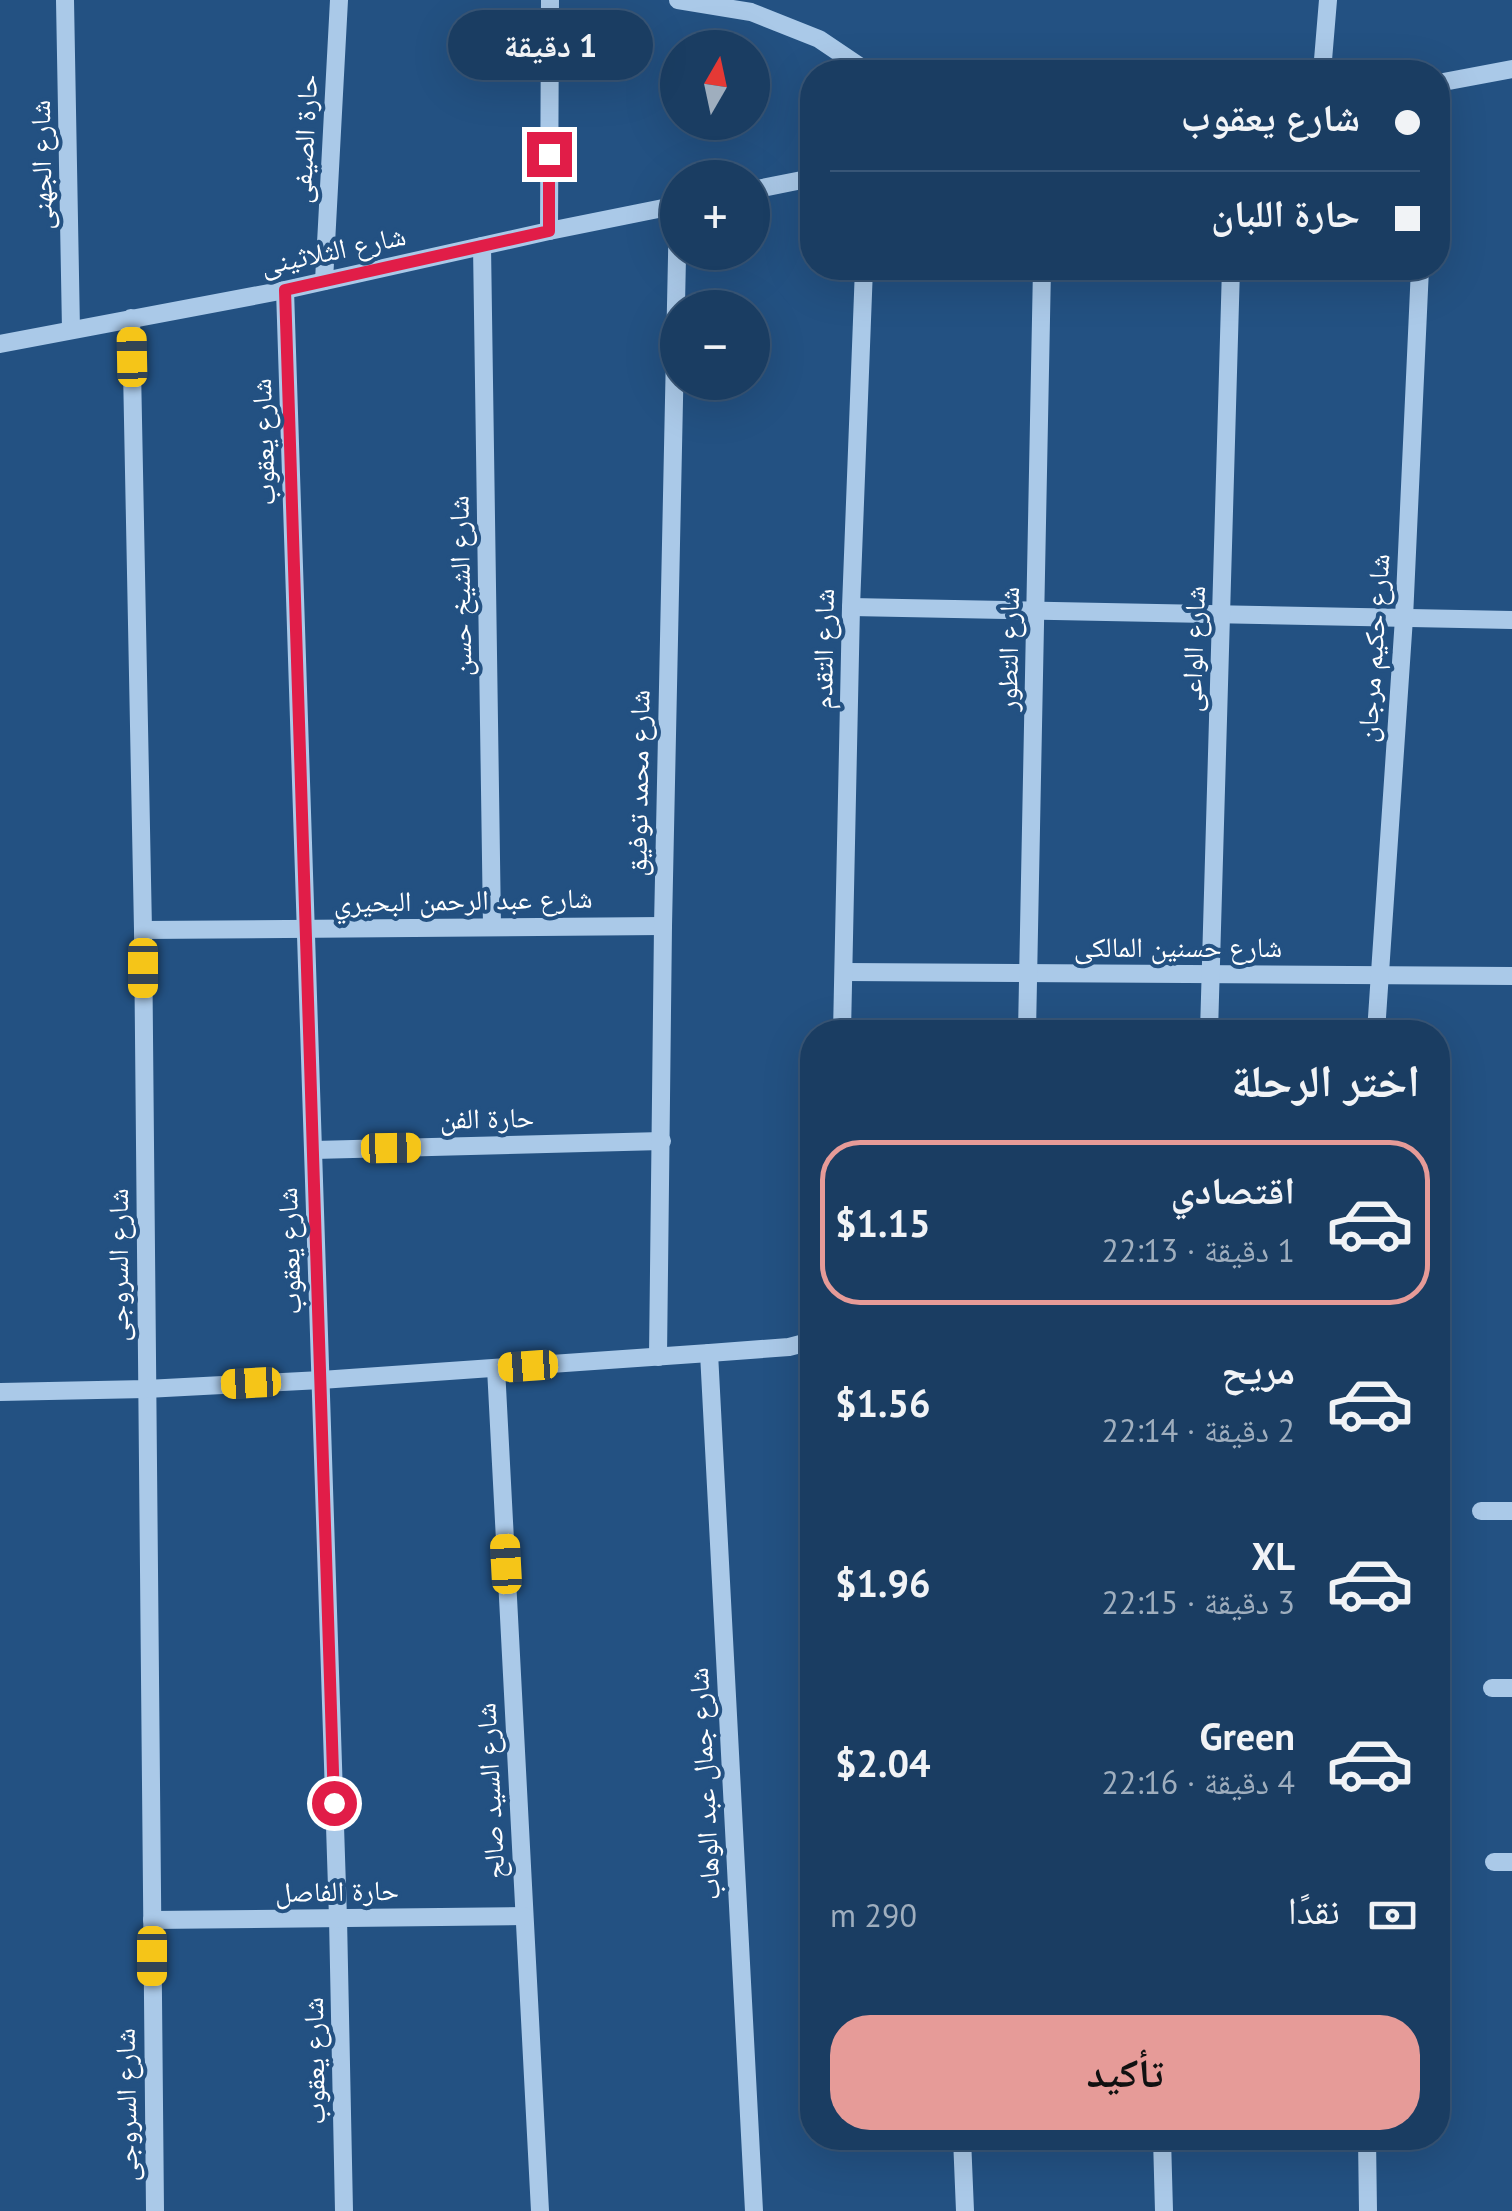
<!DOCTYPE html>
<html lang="ar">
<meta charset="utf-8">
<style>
:root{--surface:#1a3d62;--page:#234468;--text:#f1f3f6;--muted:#9faebe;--line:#385677;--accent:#e69b98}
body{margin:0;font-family:"PT Sans","Noto Naskh Arabic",sans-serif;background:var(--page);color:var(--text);direction:rtl;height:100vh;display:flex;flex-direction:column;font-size:38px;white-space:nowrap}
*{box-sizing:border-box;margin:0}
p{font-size:32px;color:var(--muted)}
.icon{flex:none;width:55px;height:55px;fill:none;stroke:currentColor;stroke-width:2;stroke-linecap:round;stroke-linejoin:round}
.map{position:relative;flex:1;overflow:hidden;direction:ltr}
.panel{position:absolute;left:800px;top:1020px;width:650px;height:1130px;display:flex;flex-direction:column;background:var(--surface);border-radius:40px;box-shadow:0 10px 40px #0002,0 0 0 2px var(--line);direction:rtl}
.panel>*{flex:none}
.hud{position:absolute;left:800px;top:60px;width:650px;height:220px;border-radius:40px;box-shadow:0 10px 40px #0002,0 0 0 2px var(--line);direction:rtl;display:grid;align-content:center;height:220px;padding:0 30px;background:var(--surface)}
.needle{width:65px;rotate:9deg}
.buttons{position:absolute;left:660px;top:30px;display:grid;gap:20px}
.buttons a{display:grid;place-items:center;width:110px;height:110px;border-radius:50%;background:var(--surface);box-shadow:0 10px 40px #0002,0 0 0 2px var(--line);font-size:50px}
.end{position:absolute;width:45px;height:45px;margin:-22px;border:12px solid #e11d48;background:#fff;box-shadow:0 0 0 5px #fff}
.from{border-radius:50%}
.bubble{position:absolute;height:70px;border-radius:35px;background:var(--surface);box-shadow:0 10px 40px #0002,0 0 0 2px var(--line);font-size:32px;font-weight:800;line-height:70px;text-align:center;direction:rtl}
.car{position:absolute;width:30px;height:60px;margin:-30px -15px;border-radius:12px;box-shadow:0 0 8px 2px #0007;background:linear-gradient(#f5c518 24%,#345 0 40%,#f5c518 0 76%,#345 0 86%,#f5c518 0)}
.hud b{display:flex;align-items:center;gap:35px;height:95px;font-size:38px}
.hud b+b{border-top:2px solid var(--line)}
.hud i{width:25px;height:25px;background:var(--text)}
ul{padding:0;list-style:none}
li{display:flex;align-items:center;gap:30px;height:165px;margin:0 20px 15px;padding:0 10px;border:5px solid transparent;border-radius:40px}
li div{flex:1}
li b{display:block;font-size:38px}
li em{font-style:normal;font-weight:800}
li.selected{border-color:var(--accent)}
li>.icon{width:90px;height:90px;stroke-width:1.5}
h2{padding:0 30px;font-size:45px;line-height:120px}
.pay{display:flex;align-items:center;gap:25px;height:110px;padding:0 30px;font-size:38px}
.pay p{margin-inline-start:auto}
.cta{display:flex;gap:20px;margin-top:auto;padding:20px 30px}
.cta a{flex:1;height:115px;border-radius:40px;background:var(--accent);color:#111;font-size:40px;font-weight:800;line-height:115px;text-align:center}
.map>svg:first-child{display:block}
</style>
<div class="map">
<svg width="1512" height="2211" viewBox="0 0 1512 2211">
<rect width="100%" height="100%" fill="#235182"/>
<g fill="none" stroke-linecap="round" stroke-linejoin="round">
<!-- minor -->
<g stroke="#aac9e8" stroke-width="18">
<path d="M65,0L71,330"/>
<path d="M678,0L751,12L819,39L868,72"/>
<path d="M1322,72L1328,0"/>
<path d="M1438,83L1512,69"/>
<path d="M752,190L812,178"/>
<path d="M549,231L550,0"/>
<path d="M482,246L492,926"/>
<path d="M324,281L339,0"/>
<path d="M285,290L338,1918L344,2211"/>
<path d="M131,318L143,930L155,2211"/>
<path d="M0,344L285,290L549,231L678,205"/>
<path d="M851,607L1512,620"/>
<path d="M143,930L663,926"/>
<path d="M844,972L1512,976"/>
<path d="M842,1032L851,607L864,268"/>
<path d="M1027,1032L1042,268"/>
<path d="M1209,1032L1231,268"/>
<path d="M1376,1032L1404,618L1420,268"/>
<path d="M314,1150L662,1141"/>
<path d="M709,1353L754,2211"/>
<path d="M658,1357L663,926L678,209"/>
<path d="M496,1368L540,2211"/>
<path d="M0,1392L146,1389L321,1380L709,1353L789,1347L812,1341"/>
<path d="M1481,1511H1512"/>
<path d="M1492,1688H1512"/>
<path d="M1494,1862H1512"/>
<path d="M152,1920L524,1916"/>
<path d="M962,2138L965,2211"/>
<path d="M1162,2138L1164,2211"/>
<path d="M1367,2138L1368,2211"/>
</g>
</g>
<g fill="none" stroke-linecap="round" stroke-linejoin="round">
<!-- route -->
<path stroke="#e11d48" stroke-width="12" d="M334,1803L285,290L549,231V154"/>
</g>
<g text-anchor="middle" stroke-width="8" stroke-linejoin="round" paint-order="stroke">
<!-- street labels -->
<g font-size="28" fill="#fff" stroke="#235182">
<text transform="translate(304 139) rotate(-87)" y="10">حارة الصيفى</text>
<text transform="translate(41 165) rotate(-91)" y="10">شارع الجهنى</text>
<text transform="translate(333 250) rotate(-12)" y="10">شارع الثلاثينى</text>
<text transform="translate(263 442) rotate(-92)" y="10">شارع يعقوب</text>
<text transform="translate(460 586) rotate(-91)" y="10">شارع الشيخ حسن</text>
<text transform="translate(1373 648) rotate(-86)" y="10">شارع حكيم مرجان</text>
<text transform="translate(823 649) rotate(-89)" y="10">شارع التقدم</text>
<text transform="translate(1008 649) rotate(-89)" y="10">شارع التطور</text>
<text transform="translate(1193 649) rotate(-88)" y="10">شارع الواعى</text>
<text transform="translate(638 783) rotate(-89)" y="10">شارع محمد توفيق</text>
<text transform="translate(463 900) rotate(-1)" y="10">شارع عبد الرحمن البحيري</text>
<text x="1178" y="957">شارع حسنين المالكى</text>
<text transform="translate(487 1118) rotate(-1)" y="10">حارة الفن</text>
<text transform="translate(289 1251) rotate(-92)" y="10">شارع يعقوب</text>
<text transform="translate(118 1265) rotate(-90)" y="10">شارع السروجى</text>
<text transform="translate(704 1784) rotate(-93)" y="10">شارع جمال عبد الوهاب</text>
<text transform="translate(490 1791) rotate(-93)" y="10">شارع السيد صالح</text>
<text transform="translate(337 1891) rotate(-1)" y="10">حارة الفاصل</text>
<text transform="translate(314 2061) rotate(-91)" y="10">شارع يعقوب</text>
<text transform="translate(126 2105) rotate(-91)" y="10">شارع السروجى</text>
</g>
</g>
</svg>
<div class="buttons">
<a><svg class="needle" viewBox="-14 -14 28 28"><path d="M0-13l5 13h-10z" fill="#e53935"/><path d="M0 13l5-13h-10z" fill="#9faebe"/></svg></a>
<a>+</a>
<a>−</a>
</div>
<i class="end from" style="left:334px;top:1803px"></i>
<i class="end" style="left:549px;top:154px"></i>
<div class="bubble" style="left:448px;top:10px;width:205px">1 دقيقة</div>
<i class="car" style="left:132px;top:357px;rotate:359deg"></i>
<i class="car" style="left:143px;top:968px;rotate:180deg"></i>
<i class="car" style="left:391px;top:1148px;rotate:89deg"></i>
<i class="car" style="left:528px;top:1366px;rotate:266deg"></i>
<i class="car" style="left:251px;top:1383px;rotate:267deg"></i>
<i class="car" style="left:506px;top:1564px;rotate:357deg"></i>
<i class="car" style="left:152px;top:1956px;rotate:180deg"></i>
<div class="hud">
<b><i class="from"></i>شارع يعقوب</b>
<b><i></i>حارة اللبان</b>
</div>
<section class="panel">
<h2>اختر الرحلة</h2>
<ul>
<li class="selected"><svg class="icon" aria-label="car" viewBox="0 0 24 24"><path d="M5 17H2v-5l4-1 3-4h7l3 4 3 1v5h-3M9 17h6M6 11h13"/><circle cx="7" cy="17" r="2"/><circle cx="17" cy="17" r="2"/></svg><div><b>اقتصادي</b><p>1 دقيقة · 22:13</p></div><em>$1.15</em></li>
<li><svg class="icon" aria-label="car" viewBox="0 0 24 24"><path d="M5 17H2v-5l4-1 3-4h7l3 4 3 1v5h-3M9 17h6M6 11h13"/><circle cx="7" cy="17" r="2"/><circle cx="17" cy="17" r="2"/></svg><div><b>مريح</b><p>2 دقيقة · 22:14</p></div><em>$1.56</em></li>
<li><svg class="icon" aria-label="car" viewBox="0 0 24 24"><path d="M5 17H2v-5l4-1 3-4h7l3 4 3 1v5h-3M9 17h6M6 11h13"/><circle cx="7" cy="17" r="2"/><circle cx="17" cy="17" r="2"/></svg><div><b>XL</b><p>3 دقيقة · 22:15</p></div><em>$1.96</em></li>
<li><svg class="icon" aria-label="car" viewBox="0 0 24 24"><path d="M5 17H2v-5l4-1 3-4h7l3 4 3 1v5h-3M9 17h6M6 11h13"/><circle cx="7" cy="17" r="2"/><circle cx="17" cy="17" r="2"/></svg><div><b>Green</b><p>4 دقيقة · 22:16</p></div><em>$2.04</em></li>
</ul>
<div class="pay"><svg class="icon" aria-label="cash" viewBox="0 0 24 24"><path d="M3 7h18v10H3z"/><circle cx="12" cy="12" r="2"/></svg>نقدًا<p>290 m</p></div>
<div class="cta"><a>تأكيد</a></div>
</section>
</div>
